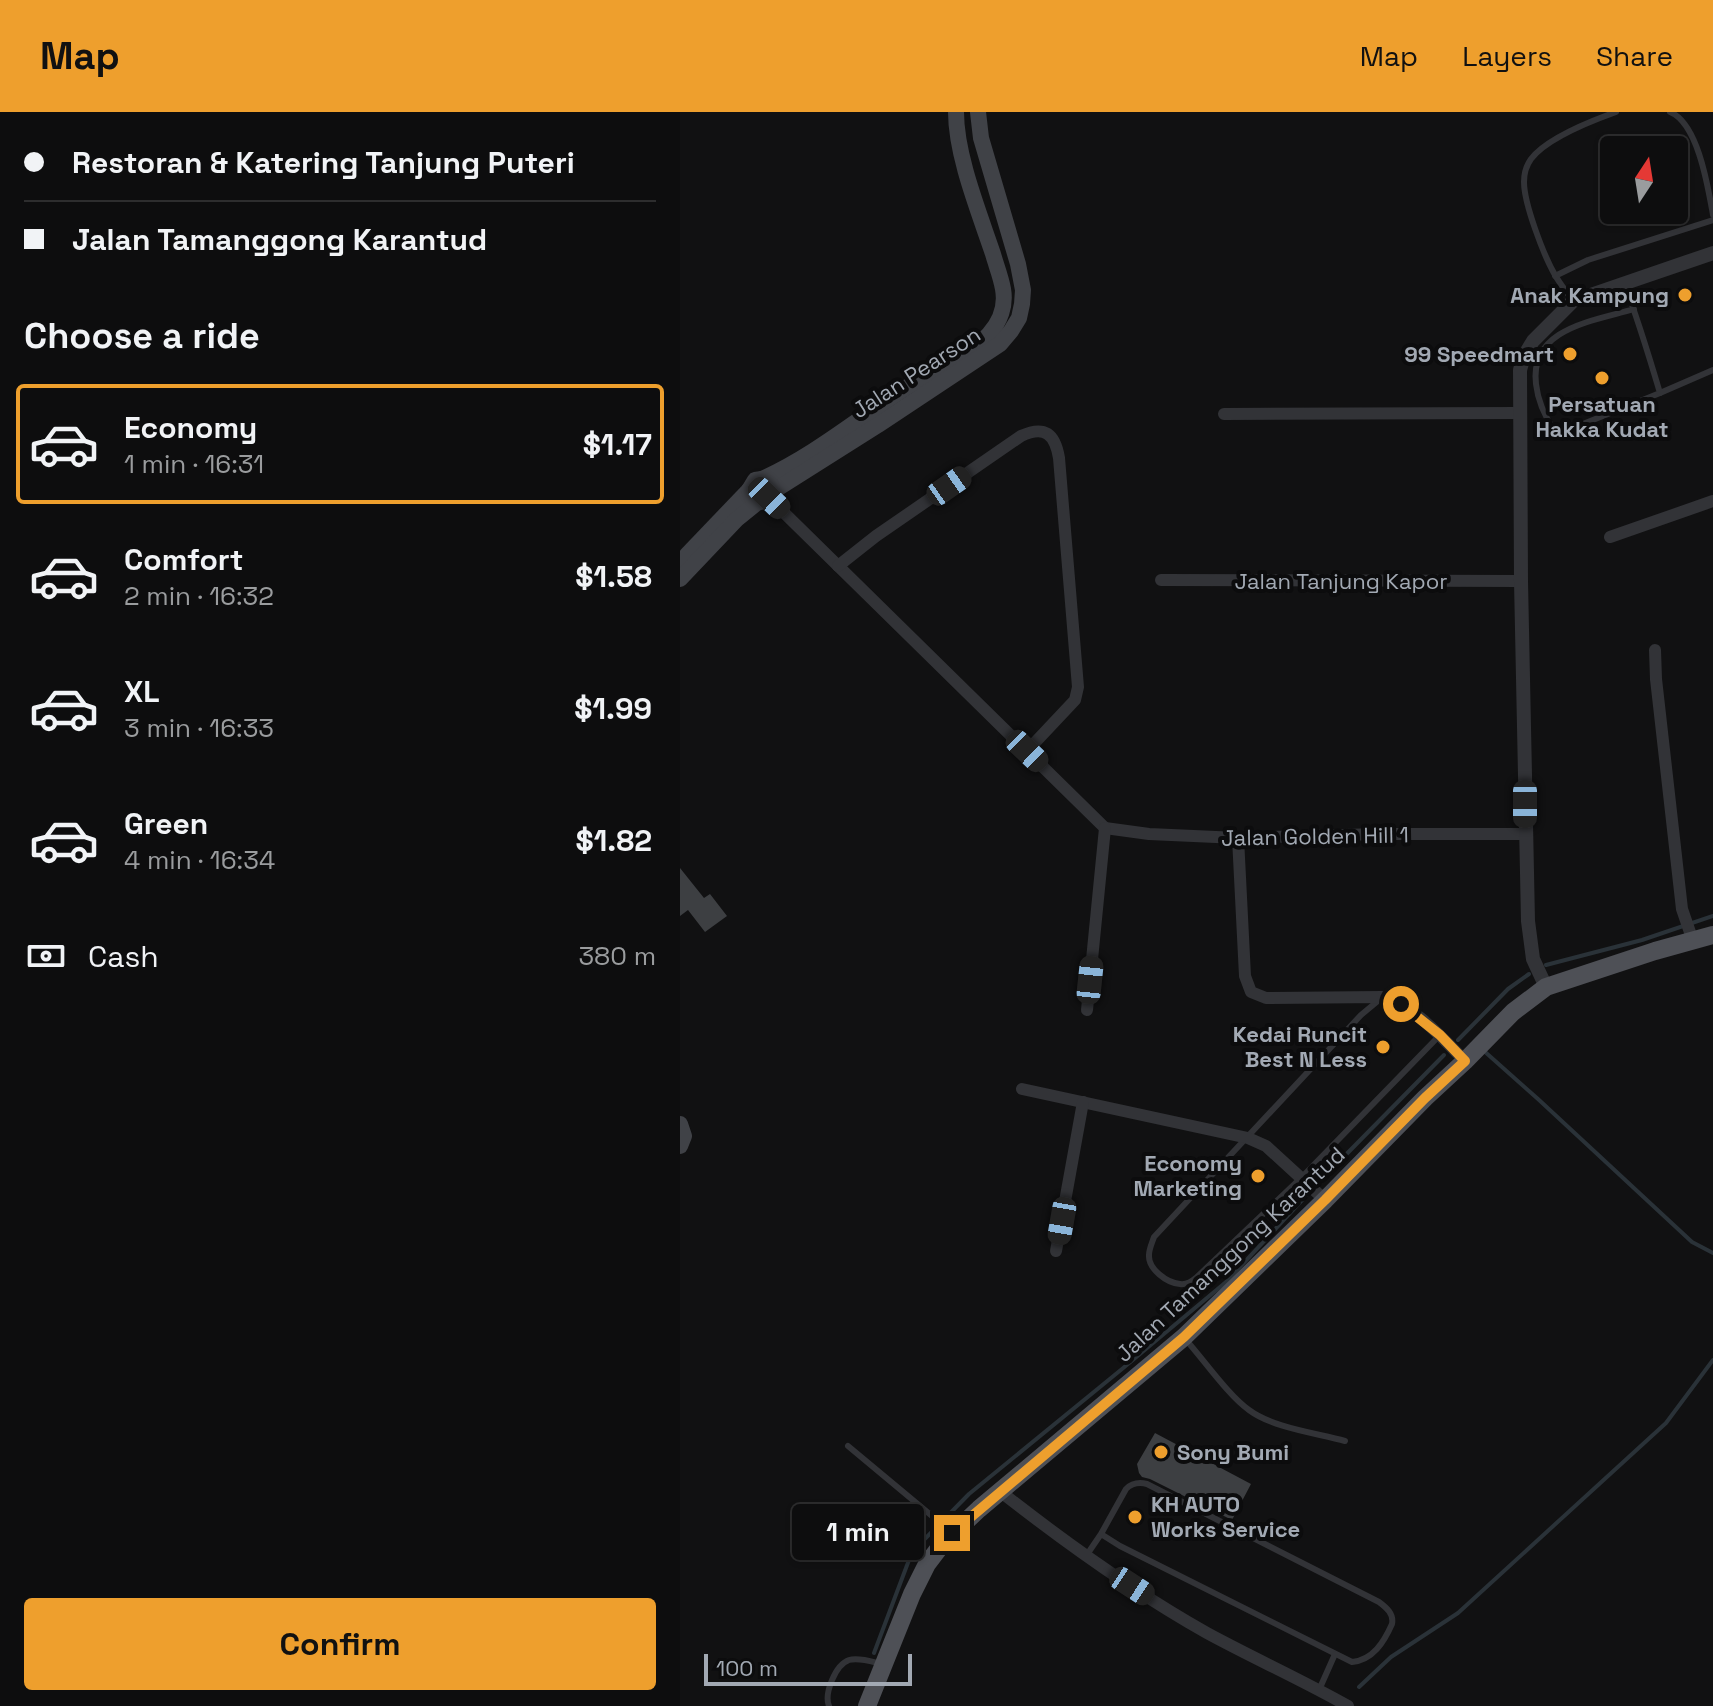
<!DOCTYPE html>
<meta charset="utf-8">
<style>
:root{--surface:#0d0d0e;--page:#1b1b1c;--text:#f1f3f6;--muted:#9a9c9e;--line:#2d2d2e;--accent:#ee9f2d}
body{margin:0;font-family:"Space Grotesk",sans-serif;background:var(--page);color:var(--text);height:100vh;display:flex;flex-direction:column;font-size:30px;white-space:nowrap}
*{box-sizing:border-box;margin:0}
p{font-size:26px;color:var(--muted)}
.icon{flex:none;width:44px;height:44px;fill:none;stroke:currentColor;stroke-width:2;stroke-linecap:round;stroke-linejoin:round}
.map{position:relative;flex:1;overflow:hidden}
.side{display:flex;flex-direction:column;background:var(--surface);width:680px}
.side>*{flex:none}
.banner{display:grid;align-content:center;height:176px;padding:0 24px;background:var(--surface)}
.needle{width:52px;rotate:12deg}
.fabs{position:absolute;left:920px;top:24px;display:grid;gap:16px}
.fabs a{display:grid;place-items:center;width:88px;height:88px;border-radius:8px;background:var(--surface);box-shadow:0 2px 6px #0004,0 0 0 2px var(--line);font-size:40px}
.scale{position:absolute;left:24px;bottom:20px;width:208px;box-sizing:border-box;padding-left:8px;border:4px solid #a2a9b3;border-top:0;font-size:22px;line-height:28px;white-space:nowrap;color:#a2a9b3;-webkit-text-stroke:6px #0c0c0d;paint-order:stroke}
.end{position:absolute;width:36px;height:36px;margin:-18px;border:10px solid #ee9f2d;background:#111;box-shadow:0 0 0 4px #111}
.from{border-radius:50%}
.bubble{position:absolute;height:56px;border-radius:8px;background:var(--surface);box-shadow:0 2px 6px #0004,0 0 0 2px var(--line);font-size:26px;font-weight:600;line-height:56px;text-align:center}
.car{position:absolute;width:24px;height:48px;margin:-24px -12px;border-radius:10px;box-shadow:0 0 6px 2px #0007;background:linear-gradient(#222 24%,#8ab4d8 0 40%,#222 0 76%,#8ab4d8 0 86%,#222 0)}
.banner b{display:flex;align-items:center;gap:28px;height:76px;font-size:30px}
.banner b+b{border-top:2px solid var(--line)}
.banner i{width:20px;height:20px;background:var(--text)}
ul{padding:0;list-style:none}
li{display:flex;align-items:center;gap:24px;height:120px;margin:0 16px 12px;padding:0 8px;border:4px solid transparent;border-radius:8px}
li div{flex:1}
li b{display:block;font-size:30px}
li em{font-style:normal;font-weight:600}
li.on{border-color:var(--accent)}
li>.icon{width:72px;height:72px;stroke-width:1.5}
h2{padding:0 24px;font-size:36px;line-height:96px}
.pay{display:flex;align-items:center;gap:20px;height:88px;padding:0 24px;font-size:30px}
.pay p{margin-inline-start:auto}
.action{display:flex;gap:16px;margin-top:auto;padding:16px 24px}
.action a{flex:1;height:92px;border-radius:8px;background:var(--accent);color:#111;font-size:32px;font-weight:600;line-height:92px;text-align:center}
header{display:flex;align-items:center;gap:48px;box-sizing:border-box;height:112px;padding:0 40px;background:var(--accent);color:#111}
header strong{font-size:38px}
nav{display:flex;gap:44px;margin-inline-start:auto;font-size:28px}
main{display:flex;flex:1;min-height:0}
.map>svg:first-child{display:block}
</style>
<header>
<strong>Map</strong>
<nav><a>Map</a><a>Layers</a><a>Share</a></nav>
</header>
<main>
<section class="side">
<div class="banner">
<b><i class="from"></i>Restoran &amp; Katering Tanjung Puteri</b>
<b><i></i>Jalan Tamanggong Karantud</b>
</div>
<h2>Choose a ride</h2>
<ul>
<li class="on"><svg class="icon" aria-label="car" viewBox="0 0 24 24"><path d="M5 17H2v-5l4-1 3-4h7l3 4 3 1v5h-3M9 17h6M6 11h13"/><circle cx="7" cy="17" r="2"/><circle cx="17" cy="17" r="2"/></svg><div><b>Economy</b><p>1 min · 16:31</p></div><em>$1.17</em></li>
<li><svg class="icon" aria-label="car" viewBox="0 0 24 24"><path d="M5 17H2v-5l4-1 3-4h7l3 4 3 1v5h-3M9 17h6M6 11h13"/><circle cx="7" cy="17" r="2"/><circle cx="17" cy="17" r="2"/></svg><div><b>Comfort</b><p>2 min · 16:32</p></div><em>$1.58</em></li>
<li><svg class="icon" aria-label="car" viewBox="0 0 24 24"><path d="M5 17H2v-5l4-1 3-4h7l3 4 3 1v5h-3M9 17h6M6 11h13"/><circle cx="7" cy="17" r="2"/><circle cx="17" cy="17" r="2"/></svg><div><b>XL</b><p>3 min · 16:33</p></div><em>$1.99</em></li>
<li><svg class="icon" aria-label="car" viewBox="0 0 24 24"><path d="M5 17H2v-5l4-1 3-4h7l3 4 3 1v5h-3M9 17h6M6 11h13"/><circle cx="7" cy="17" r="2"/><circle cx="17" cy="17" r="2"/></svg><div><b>Green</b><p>4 min · 16:34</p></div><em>$1.82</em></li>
</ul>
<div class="pay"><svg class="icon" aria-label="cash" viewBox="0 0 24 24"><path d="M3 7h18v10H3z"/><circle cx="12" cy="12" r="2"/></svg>Cash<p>380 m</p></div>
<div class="action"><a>Confirm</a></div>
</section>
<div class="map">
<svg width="1033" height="1594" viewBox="0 0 1033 1594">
<rect width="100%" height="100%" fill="#111112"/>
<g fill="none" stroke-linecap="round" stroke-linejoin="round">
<!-- stream -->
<g stroke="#2a3238" stroke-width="4">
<path d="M866,853L962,828L1033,804"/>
<path d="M778,928L828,877L849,862"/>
<path d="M804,939L858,987L1012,1130L1033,1141"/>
<path d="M640,1069L764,943"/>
<path d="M194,1541L232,1440L289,1382L442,1257L546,1170L627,1083"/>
<path d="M679,1575L711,1545L778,1501L986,1311L1033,1248"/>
</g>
</g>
<!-- building -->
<g fill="#3d3f42">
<path d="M0,756L24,786L30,782L47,804L25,820L8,798L0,804Z"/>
<path d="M475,1321L571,1372L552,1408L470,1367L462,1365L459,1361L457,1352Z"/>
</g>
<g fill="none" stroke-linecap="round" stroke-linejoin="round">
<!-- service -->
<g stroke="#323337" stroke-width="6">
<path d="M990,0C1018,11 1028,75 1033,103"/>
<path d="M875,164L908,148L1033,108"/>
<path d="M944,171C958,207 969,244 980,281L893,316L882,319L874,318C864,303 858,290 856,272C849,216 914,209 954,197"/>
<path d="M892,188C887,180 880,172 875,163C864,144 844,92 844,70C844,62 846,54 851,47C867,26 911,9 936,0"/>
<path d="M980,281L1033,258"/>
<path d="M699,888L681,903L474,1125C472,1131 469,1137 469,1143C468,1157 487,1171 500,1172C507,1173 512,1169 517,1165L621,1066L759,924"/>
<path d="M506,1228C524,1248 548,1283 569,1298C593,1316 636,1321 665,1329"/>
<path d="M168,1334L270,1419"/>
<path d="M406,1444L421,1422L440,1434L672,1550C693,1548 704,1530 712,1512C714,1502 707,1496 699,1490L467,1372C459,1370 452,1371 446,1377L421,1422"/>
<path d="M639,1578L655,1542"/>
<path d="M149,1594C144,1582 155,1553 169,1548C179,1545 193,1550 202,1552"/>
</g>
<!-- minor -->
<g stroke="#323337" stroke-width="12">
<path d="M544,302L839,301"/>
<path d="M89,386L425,716"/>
<path d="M930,425L1033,389"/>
<path d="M158,454L196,424L341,324C365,313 375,322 379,346L398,575L395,588L347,639"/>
<path d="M481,468L841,469"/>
<path d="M975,538L976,567L1002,797L1013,829"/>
<path d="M425,716L469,722L558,726L699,722H845"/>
<path d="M558,726L565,864L571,880L586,886L702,885C733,892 763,927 785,949"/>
<path d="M407,898L425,716"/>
<path d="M342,977L568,1026L586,1034L645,1088"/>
<path d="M376,1139L403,990"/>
<path d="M321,1380C386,1431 454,1480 527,1521C573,1546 622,1568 668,1594"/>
</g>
<!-- tertiary -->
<path stroke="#323337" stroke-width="14" d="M866,875L853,847L848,809L841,469L840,258L844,244L853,229L893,189L1033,141"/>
<!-- secondary -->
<g stroke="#404247" stroke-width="16">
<path d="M82,367C136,343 182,303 232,272C256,258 290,243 309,222C320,210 326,194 323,177C321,165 316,153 313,142C299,100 276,44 276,0"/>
<path d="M92,380L198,313L320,232L331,219L339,206L342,192L343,178L338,152L301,26L298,0"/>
<path d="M0,450L69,378"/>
<path d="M0,467L57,407L78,390C89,390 94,382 91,373L82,367L75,368L69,378L72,386L78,390"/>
<path d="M0,1012L4,1024L0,1034"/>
</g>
<!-- primary -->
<path stroke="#4e5056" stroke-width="18" d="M187,1594L232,1482L247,1452L263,1431L299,1397L504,1225L645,1088L745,986L785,949L833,900L866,875L975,839L1033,823"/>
</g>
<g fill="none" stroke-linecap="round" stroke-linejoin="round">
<!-- route -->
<path stroke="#ee9f2d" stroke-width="10" d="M272,1421L504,1225L645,1088L745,986L785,949L760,923L721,892"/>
</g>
<!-- markers -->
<g fill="#ee9f2d" stroke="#0c0c0d" stroke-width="3">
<circle cx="1005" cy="183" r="8"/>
<circle cx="890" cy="242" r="8"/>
<circle cx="922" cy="266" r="8"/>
<circle cx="703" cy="935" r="8"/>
<circle cx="578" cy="1064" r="8"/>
<circle cx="481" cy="1340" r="8"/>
<circle cx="455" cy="1405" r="8"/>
</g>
<g text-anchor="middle" stroke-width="8" stroke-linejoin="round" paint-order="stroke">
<!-- poi labels -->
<g font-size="22" font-weight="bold" fill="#a2a9b3" stroke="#0c0c0d" text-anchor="end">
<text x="989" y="191">Anak Kampung</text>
<text x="874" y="250">99 Speedmart</text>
<text x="922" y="300" text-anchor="middle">Persatuan<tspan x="922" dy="25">Hakka Kudat</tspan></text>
<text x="687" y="930">Kedai Runcit<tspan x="687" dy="25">Best N Less</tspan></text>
<text x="562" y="1059">Economy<tspan x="562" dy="25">Marketing</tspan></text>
<text x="497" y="1348" text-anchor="start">Sony Bumi</text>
<text x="471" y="1400" text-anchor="start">KH AUTO<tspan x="471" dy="25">Works Service</tspan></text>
</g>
<!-- street labels -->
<g font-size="22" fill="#a2a9b3" stroke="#0c0c0d">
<text transform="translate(236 260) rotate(-33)" y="8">Jalan Pearson</text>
<text x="661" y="477">Jalan Tanjung Kapor</text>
<text transform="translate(635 724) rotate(-1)" y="8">Jalan Golden Hill 1</text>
<text transform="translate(550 1142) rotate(-43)" y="8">Jalan Tamanggong Karantud</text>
</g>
</g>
</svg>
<div class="fabs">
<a><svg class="needle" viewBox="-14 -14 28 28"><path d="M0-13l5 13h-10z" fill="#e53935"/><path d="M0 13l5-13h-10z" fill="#9a9c9e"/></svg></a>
</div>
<div class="scale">100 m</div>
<i class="end from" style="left:721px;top:892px"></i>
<i class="end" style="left:272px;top:1421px"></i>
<div class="bubble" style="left:112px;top:1392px;width:132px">1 min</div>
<i class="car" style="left:269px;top:374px;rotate:55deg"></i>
<i class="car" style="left:89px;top:386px;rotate:134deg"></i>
<i class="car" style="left:347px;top:639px;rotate:134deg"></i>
<i class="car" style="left:845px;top:692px;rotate:180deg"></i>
<i class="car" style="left:410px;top:868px;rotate:6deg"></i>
<i class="car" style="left:382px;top:1109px;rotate:190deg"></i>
<i class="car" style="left:452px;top:1474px;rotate:123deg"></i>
</div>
</main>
